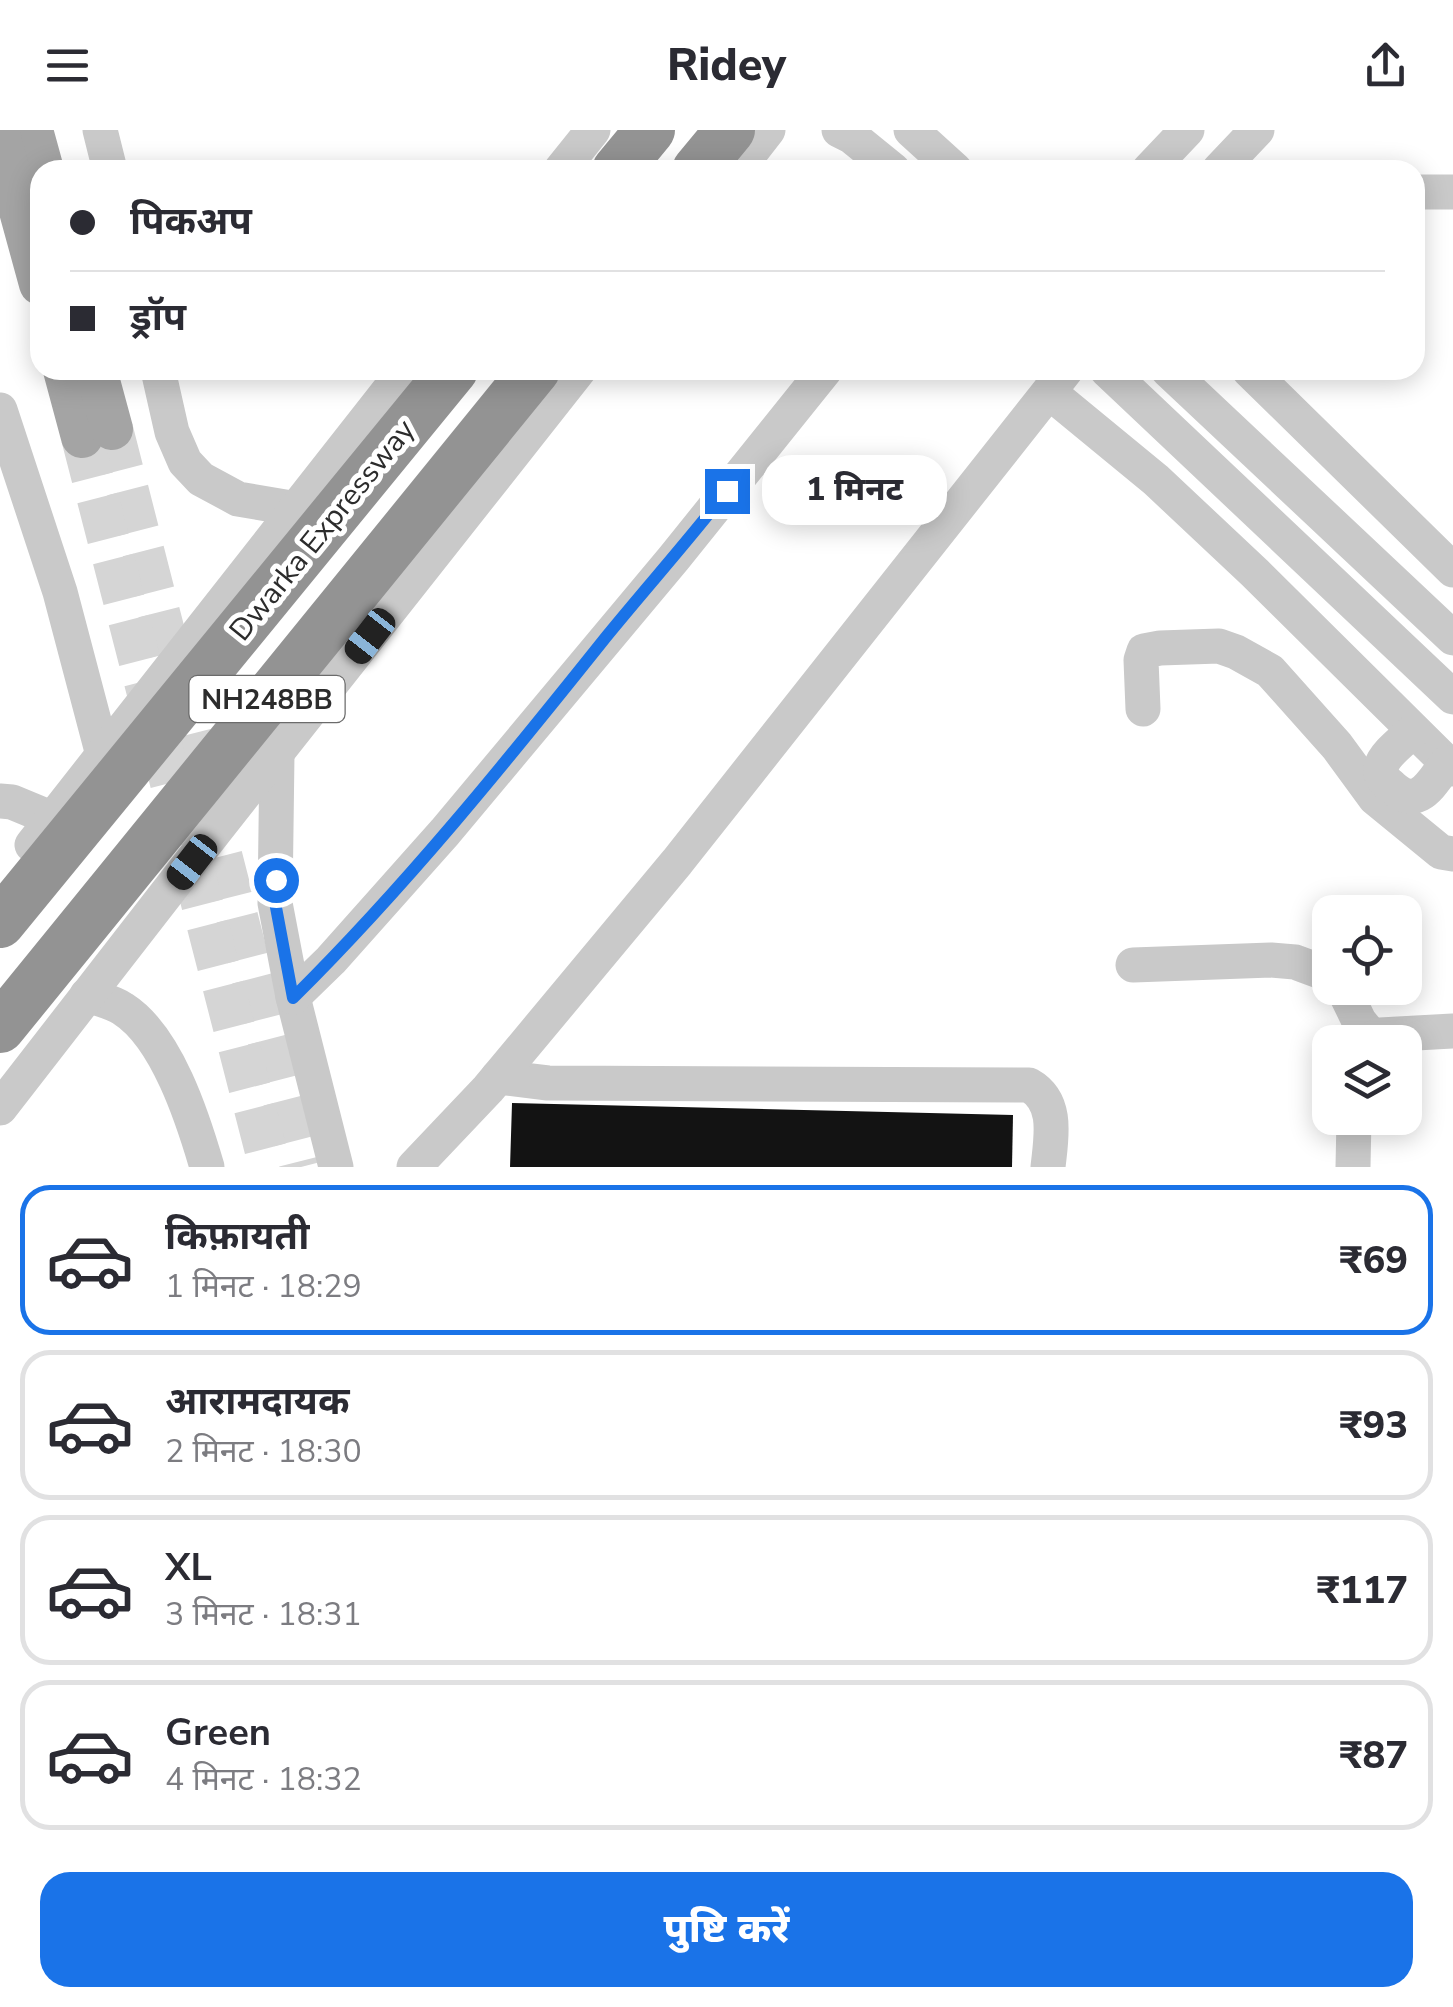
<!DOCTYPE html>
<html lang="hi">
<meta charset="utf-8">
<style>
:root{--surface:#fff;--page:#f7f7f7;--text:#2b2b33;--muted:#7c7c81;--line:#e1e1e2;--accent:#1a73e8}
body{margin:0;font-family:"Nunito Sans","Noto Sans Devanagari",sans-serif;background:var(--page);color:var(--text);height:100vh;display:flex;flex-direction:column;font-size:38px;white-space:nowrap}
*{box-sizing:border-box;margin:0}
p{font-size:32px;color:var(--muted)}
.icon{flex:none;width:55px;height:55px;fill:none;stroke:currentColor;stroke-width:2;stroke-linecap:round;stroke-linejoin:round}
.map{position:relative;height:1037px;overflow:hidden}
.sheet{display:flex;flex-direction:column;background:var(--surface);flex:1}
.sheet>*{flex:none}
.hud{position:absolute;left:30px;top:30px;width:1395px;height:220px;border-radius:30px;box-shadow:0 5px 25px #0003;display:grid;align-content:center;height:220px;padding:0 40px;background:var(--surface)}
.buttons{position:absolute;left:1312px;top:765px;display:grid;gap:20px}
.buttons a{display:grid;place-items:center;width:110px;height:110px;border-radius:20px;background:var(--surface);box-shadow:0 5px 25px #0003;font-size:50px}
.end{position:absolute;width:45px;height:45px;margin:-22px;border:12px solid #1a73e8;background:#fff;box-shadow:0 0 0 5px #fff}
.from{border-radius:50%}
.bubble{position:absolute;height:70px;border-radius:30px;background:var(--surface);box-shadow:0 5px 25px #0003;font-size:32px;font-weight:800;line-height:70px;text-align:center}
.car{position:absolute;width:30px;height:60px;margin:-30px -15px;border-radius:12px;box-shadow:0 0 8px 2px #0007;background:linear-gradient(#222 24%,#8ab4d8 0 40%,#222 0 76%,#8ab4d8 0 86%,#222 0)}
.hud b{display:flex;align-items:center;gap:35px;height:95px;font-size:38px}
.hud b+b{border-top:2px solid var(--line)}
.hud i{width:25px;height:25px;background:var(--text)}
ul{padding:18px 0 0;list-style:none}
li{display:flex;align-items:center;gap:30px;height:150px;margin:0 20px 15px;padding:0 20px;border:5px solid var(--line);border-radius:30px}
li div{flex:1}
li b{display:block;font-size:38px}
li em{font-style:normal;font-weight:800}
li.current{border-color:var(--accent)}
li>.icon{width:90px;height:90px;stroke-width:1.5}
.action{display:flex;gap:20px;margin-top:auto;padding:20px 40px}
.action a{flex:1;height:115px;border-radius:30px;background:var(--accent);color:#fff;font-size:40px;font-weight:800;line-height:115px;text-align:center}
header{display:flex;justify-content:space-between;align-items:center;height:130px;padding:0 40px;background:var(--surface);font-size:45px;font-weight:800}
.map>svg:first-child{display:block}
</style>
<header><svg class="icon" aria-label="menu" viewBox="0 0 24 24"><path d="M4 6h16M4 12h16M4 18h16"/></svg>Ridey<svg class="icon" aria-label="share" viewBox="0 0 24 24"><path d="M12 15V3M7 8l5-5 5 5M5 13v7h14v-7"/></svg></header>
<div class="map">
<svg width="1453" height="1037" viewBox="0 0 1453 1037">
<rect width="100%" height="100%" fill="#fff"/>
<!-- building -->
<path fill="#131313" d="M512,973L1013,985L1012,1037H510Z"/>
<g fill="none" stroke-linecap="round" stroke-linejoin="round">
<!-- major-tunnel -->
<g stroke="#d5d5d5" stroke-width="42" stroke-dasharray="42 21" stroke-linecap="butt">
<path d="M112,299L301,1037"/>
<path d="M82,307L270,1037"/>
</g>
<!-- minor -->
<g stroke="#c9c9c9" stroke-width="35">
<path d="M100,0L110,40"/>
<path d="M839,0L851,6L893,40"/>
<path d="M911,0L955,40"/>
<path d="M561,40L593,0"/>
<path d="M737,40L768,0"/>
<path d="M1149,40L1187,0"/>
<path d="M1219,40L1257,0"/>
<path d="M1415,62H1453"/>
<path d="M158,240L172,302L185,332L201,349L238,369L297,379"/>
<path d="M1107,240L1453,567"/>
<path d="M1168,240L1453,508"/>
<path d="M1249,240L1453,440"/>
<path d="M1049,262L1156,350L1255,443L1453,639"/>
<path d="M0,280L60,462L103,625"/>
<path d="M1143,579L1141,530L1144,521L1160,518L1219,516L1236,522L1270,541L1337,616L1375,668L1441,722L1453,724"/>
<path d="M1413,601C1404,610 1384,624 1381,637C1379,646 1386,652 1392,657C1419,681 1431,653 1447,633"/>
<path d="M277,624L275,773L293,867L336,1037"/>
<path d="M0,671L12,672L53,689"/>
<path d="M32,715L405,240"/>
<path d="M1133,835L1271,830L1295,832L1330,845"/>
<path d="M1343,858L1359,891L1372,907"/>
<path d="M87,865C98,869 113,872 123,879C167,907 193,989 207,1037"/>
<path d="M293,867L331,830L445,702L674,428L825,240"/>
<path d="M1362,912L1380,905L1453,901"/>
<path d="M498,947L548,953L1029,955C1059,972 1051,1008 1048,1037"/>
<path d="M0,978L215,701L579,240"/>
<path d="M414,1037L488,959L677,732L1066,240"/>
<path d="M1353,1037L1354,988"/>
</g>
<!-- major -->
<g stroke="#a4a4a4" stroke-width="42">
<path d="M32,0L43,40"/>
<path d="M0,8L40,154"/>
<path d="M64,240L82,307"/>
<path d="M96,240L112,299"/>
</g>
<!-- highway -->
<g stroke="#939393" stroke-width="50">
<path d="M617,40L650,0"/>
<path d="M697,40L730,0"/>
<path d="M0,793L453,240"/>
<path d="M0,898L535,240"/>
</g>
</g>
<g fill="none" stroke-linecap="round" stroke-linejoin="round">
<!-- route -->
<path stroke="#1a73e8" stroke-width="12" d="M276,750L275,772L293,868C406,756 507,631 606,507C646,458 688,411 727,361"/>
</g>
<g text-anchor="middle" stroke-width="10" stroke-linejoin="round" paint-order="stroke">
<!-- shield labels -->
<rect fill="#fff" stroke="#6b6b6b" stroke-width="2.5" x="189.5" y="546" width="155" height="46" rx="8"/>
<g font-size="28" font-weight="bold" fill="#2c2c2c">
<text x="267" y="579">NH248BB</text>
</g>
<!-- street labels -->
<g font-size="30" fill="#2c2c2c" stroke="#fff">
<text transform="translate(322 400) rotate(-51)" y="10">Dwarka Expressway</text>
</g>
</g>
</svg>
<div class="buttons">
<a><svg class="icon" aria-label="locate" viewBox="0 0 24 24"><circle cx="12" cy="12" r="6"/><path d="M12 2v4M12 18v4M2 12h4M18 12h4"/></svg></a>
<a><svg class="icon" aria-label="layers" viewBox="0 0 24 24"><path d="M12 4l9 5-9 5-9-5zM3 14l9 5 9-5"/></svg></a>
</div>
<i class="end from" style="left:276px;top:750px"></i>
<i class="end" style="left:727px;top:361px"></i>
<div class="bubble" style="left:762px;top:325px;width:185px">1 मिनट</div>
<i class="car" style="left:370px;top:506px;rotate:218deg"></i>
<i class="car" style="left:192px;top:732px;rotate:218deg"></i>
<div class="hud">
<b><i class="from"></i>पिकअप</b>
<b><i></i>ड्रॉप</b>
</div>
</div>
<section class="sheet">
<ul>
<li class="current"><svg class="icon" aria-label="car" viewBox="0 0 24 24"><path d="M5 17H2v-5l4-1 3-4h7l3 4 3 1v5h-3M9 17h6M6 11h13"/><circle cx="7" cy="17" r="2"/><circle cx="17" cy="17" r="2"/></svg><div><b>किफ़ायती</b><p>1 मिनट · 18:29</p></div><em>₹69</em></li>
<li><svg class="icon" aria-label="car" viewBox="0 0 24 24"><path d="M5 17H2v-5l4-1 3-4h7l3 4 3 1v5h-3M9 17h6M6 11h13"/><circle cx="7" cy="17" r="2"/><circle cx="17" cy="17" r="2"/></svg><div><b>आरामदायक</b><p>2 मिनट · 18:30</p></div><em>₹93</em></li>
<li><svg class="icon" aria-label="car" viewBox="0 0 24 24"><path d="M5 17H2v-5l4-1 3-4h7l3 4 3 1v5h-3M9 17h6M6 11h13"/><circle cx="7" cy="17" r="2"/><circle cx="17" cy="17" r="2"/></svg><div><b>XL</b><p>3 मिनट · 18:31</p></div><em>₹117</em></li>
<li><svg class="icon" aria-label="car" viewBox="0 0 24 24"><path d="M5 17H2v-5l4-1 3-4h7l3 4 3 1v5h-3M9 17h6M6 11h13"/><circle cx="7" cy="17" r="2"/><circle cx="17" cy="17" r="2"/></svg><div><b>Green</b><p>4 मिनट · 18:32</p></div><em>₹87</em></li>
</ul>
<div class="action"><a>पुष्टि करें</a></div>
</section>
